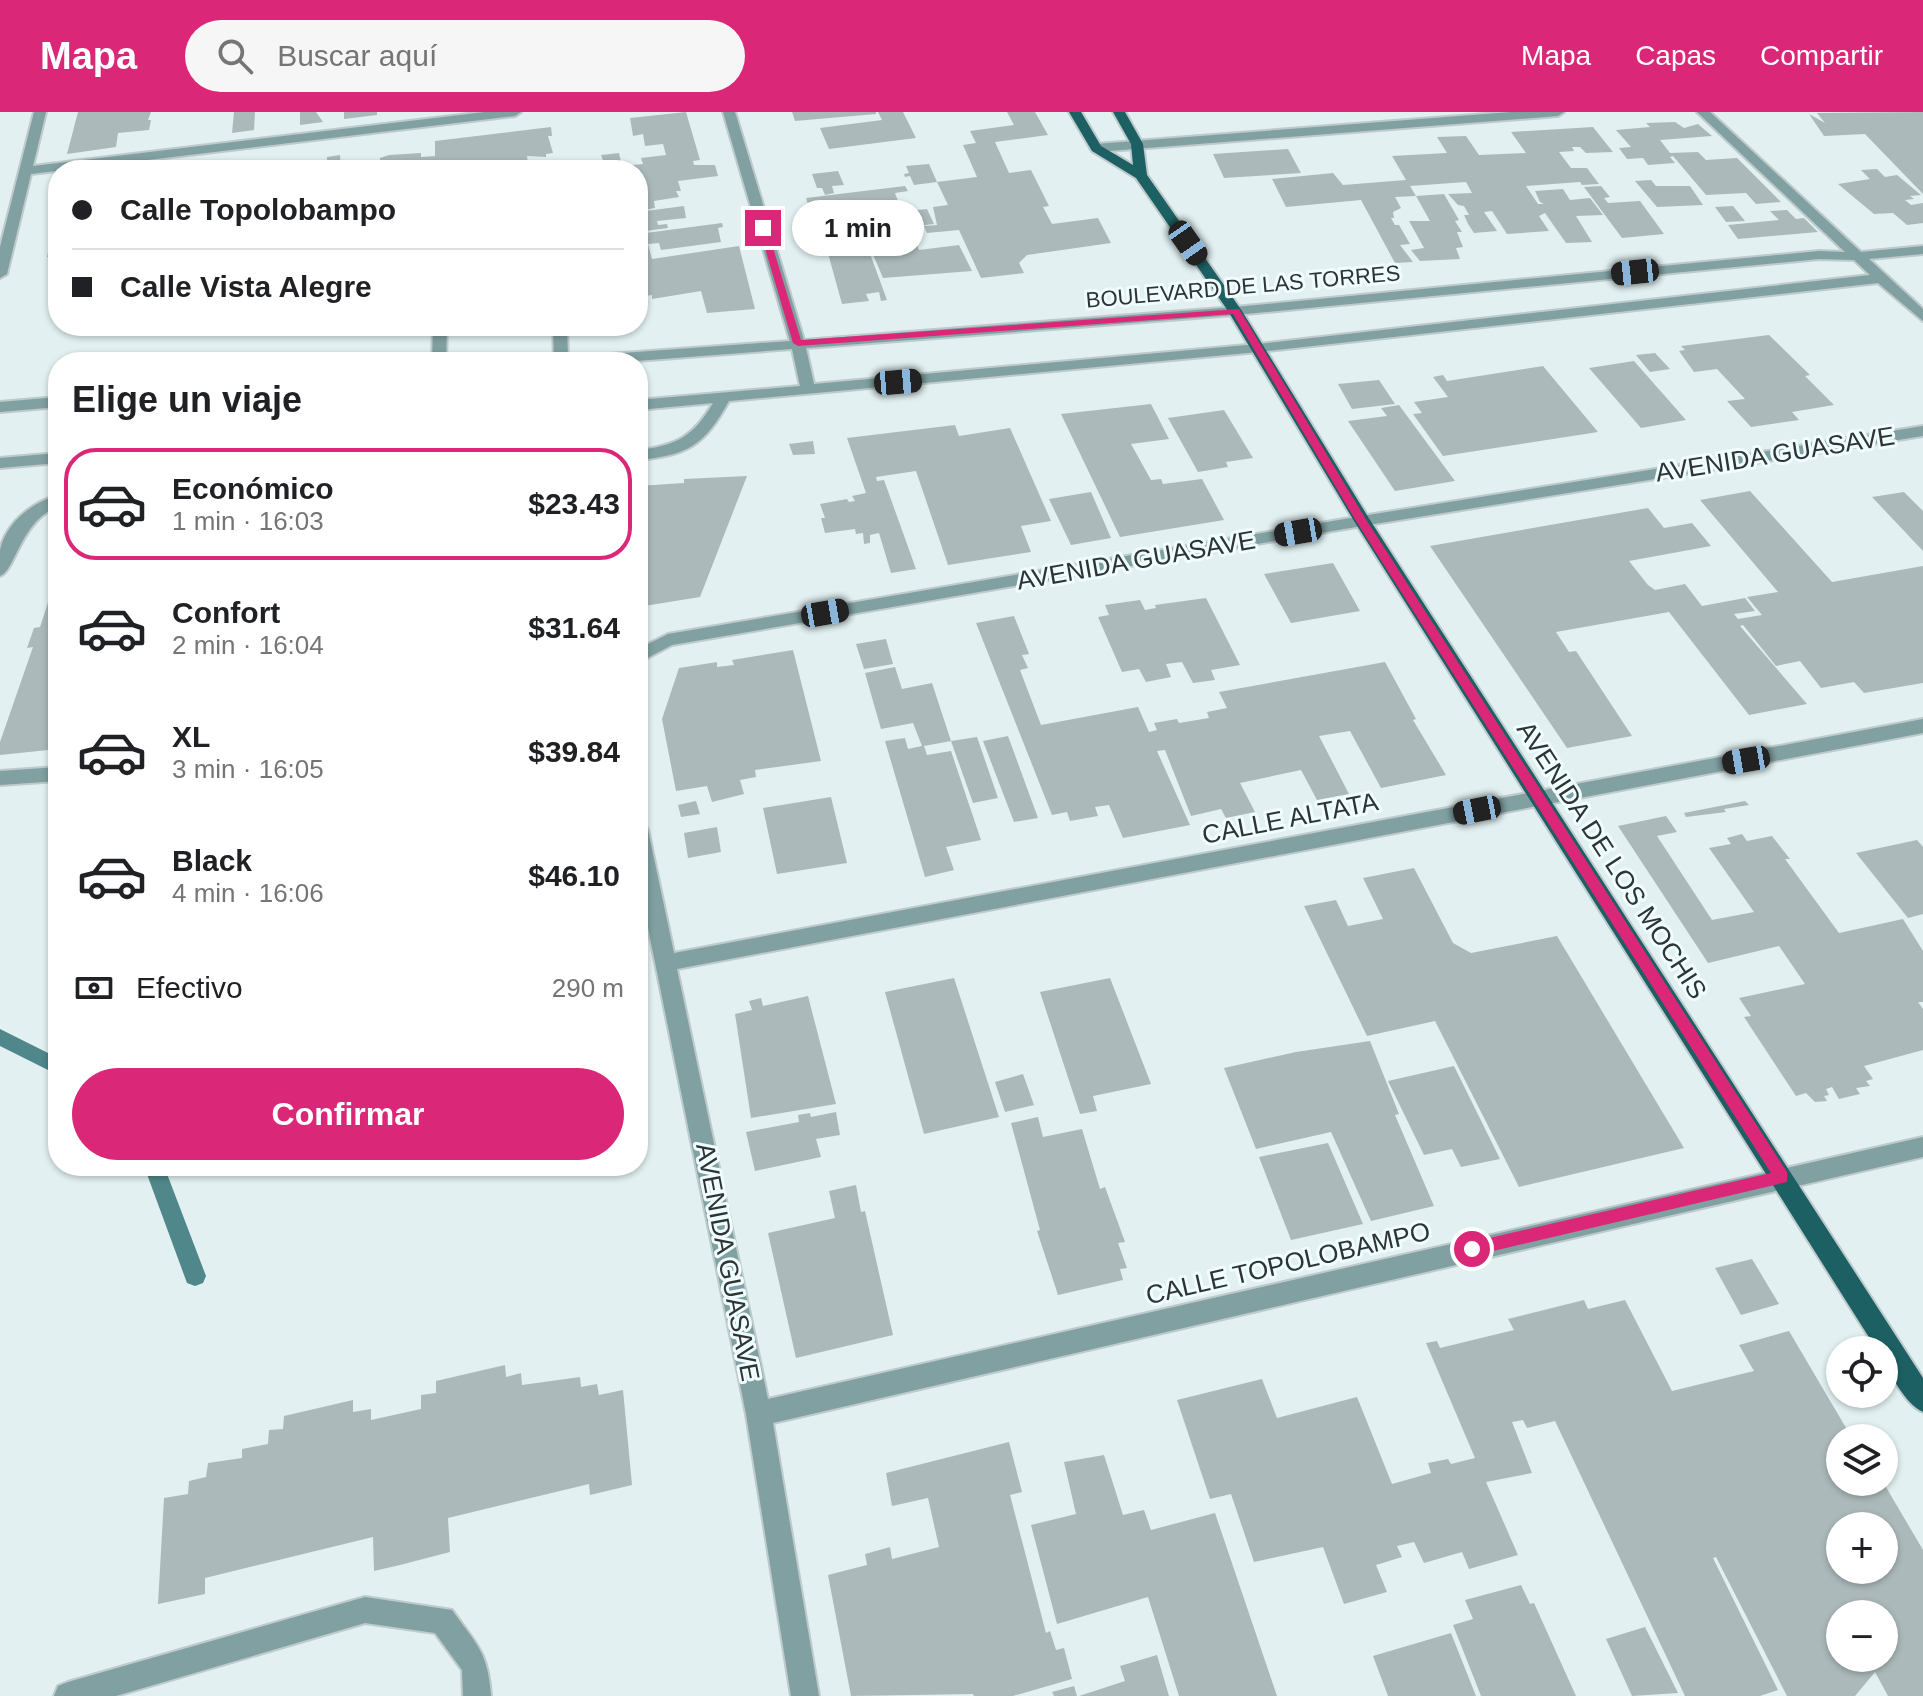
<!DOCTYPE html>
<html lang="es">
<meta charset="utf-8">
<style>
:root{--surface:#fff;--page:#f6f6f6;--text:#202124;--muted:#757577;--line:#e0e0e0;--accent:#db2777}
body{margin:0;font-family:Arial,sans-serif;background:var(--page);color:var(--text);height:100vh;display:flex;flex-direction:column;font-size:30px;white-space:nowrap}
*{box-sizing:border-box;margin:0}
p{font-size:26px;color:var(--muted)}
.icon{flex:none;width:44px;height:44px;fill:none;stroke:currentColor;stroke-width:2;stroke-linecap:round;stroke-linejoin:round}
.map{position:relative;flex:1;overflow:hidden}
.drawer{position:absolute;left:48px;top:240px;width:600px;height:824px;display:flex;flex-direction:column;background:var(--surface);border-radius:32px;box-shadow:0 2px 6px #0004}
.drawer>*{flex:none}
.banner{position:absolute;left:48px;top:48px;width:600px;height:176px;border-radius:32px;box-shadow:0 2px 6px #0004;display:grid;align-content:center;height:176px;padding:0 24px;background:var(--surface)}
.fabs{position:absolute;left:1826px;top:1224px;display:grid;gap:16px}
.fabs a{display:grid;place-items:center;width:72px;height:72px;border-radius:50%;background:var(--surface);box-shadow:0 2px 6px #0004;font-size:40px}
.end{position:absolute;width:36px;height:36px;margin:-18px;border:10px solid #db2777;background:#fff;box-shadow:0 0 0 4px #fff}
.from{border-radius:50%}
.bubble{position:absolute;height:56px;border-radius:28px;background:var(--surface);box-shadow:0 2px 6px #0004;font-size:26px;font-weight:700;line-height:56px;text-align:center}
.car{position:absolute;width:24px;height:48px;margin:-24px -12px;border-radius:10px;box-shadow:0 0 6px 2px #0007;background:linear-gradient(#222 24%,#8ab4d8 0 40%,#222 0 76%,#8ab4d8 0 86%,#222 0)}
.banner b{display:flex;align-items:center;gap:28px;height:76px;font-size:30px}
.banner b+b{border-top:2px solid var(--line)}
.banner i{width:20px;height:20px;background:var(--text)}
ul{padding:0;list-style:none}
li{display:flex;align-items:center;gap:24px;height:112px;margin:0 16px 12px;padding:0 8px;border:4px solid transparent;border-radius:32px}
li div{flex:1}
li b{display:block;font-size:30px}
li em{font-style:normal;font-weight:700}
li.current{border-color:var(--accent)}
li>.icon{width:72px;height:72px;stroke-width:1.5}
h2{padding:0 24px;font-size:36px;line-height:96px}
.pay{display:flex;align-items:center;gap:20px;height:88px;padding:0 24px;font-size:30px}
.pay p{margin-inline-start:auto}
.action{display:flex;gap:16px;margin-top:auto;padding:16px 24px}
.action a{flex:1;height:92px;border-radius:48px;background:var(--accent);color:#fff;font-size:32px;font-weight:700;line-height:92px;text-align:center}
header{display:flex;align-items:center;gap:48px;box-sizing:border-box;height:112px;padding:0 40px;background:var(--accent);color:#fff}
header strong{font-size:38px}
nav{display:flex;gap:44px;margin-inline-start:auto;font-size:28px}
.search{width:560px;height:72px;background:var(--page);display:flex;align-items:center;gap:20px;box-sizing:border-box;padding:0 28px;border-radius:44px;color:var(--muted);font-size:30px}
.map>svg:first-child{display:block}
</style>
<header>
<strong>Mapa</strong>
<div class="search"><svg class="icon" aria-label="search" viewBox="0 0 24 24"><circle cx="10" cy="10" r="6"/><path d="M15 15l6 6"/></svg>Buscar aquí</div>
<nav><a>Mapa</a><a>Capas</a><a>Compartir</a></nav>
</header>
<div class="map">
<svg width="1923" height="1584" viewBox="0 0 1923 1584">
<rect width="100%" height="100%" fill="#e2f0f1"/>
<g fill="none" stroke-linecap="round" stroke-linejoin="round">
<!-- stream -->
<g fill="#4f878a" fill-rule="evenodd">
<path d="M0,917L58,946V963L0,934Z"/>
<path d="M144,1054H164L206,1164L203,1171L195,1174L187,1171Z"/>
</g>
</g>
<!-- building -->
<g fill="#acb9ba" fill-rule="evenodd">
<path d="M78,0H151L148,8H151L149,18L118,21L116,35L67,42Z"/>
<path d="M234,0H255L254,18L232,21Z"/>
<path d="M300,0H316L323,10L300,13Z"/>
<path d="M344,0H377V3L344,7Z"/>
<path d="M686,0L700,48L693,49L694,53H715L718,64L678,69L681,79H676L679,85L654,89L655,96L638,99V58H552L604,51L601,43L619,41L622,54L643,52L641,46L666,43L663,32L645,34L643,22L633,24L630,6Z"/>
<path d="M792,0H876V2L795,9Z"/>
<path d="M878,0H903L916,26L829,37L820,16L882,8Z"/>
<path d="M1007,0H1035L1048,23L995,30L1009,61L1031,58L1049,94L1043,95L1052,112L1098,106L1111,131L1027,143L1019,151L1024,161L981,166L959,118L927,121L924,114L937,113L933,95L948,93L937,70L914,73L910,64L905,65L904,62L909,61L906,54L929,52L937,70L977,65L963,33L976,31L970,19L1014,13Z"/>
<path d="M1923,0V82L1865,22L1824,24L1809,2L1825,11L1817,1Z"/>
<path d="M1675,10L1684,16L1698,12L1712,24L1660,28L1670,41L1698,40L1706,48L1737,46L1781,90L1756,92L1746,81L1706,83L1673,44L1670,45L1675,51L1648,53L1643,46L1627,47L1619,36L1631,35L1616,18L1650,15L1646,11Z"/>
<path d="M551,15L552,24H548L553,41L546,42V45L527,44L529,58L380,56V46L389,43L421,41V45L435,44V29Z"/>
<path d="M1593,15L1613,40L1586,41L1580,35H1572L1574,39L1559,40L1571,56H1587L1599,72L1582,73L1580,70L1526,74L1538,92H1544L1540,90L1535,79L1563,77L1570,88L1590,86L1603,103L1576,104L1592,130L1566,131L1545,101L1539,104L1549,119L1507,122L1492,99L1484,100L1497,119L1474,121L1468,112L1464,103H1469L1464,94L1458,93L1448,82L1472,81L1466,70L1410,74L1416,84L1444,82L1459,108L1455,109L1462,120H1457L1463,135L1456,136L1460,147L1420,149L1411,138L1424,136L1409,109H1430L1416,84L1395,85L1401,96L1393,100L1394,106H1391L1395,113H1399L1410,132L1400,133L1413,150L1395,151L1361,88L1286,95L1272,67L1333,61L1343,73L1406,68L1392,44L1447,41L1437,25L1466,24L1479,43L1526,41L1511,20Z"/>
<path d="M1288,37L1301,61L1224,66L1213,42Z"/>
<path d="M340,43L341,58H327V45Z"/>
<path d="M1877,57L1885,65L1897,63L1921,83L1910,84L1914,87L1905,88L1911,93L1923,91V111L1907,113L1893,101L1874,102L1838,72L1870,67L1861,58Z"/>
<path d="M838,59L844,73L832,74L834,81L825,83L822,76H817L812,62Z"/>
<path d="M1651,68L1656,74H1690L1703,93L1657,95L1635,69Z"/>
<path d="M905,74L908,79L895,81L898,89L847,95L851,105L927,97L934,112L883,118L886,126L879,128L873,115L861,117L887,188L881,189L879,180L866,182L869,189L842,192L826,134L834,133L833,120L827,121L822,109L814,110L806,86Z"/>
<path d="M1601,74L1610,85L1604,86L1608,91L1640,89L1664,122L1622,126L1584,75Z"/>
<path d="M684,94L686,106L657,109L658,113L667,112L668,116L638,120V100Z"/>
<path d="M1733,94L1745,109L1726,110L1715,95Z"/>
<path d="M1787,98L1796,107L1804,106L1818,120L1738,127L1728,113L1779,108L1770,99Z"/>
<path d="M722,111L723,115L718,116L721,130L661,138L659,131L648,132L652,147L739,134L755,197L707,201L701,179L652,187V183L638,185V122Z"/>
<path d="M58,117V145H47L53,118Z"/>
<path d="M913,123L919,138L959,133L972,159L883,166L869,133Z"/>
<path d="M1769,223L1810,263L1805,264L1834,293L1792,300L1799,308L1751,315L1727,289L1745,287L1717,257L1694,260L1679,239L1685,238L1681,234Z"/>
<path d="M1655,241L1670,257L1650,260L1636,243Z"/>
<path d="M1634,249L1686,308L1641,316L1589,256Z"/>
<path d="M1543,254L1598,320L1443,344L1413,302L1422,301L1414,290L1448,285L1433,265L1443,263L1447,269Z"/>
<path d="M1379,268L1395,292L1352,297L1338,272Z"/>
<path d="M1151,292L1169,327L1131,332L1151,368L1161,367L1163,372L1202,367L1224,408L1120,425L1061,302Z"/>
<path d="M1399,293L1455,369L1395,379L1348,309L1387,304L1381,296Z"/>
<path d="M1224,298L1253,346L1226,350L1228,355L1198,360L1168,306Z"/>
<path d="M955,313L959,324L1010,316L1051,409L1021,414L1031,440L948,453L916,359L876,365L877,369L884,368L916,457L891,461L879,421L870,423V431L864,432L863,421L856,422L855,417L825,421L821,406H825L820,392L847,387L849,390L855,389L852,384L866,381L847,326Z"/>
<path d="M813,329L815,342L793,343L789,332Z"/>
<path d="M747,364L700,485L638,495V374L684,371V367Z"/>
<path d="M1750,379L1832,470L1923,454V571L1864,581L1854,570L1821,576L1800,549L1776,554L1743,513L1740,514L1807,592L1749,603L1669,500L1556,520L1569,540L1576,539L1632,624L1567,636L1430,434L1648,396L1664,416L1692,411L1711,434L1629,449L1648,473L1655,478L1685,472L1702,494L1745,486L1755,499L1734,502L1738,507L1762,503L1747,485L1778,480L1700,388Z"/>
<path d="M1091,380L1111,426L1071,433L1049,387Z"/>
<path d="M1904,380L1923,399V439L1872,385Z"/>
<path d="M1333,451L1360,499L1291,511L1264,462Z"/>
<path d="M57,463L58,637L0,643V630L33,535L27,536L34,516L40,515Z"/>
<path d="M1206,486L1240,553L1211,558L1215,568L1193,571L1182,550L1166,552L1171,565L1146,570L1139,557L1122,560L1098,505L1109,503L1105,493L1140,488L1145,498L1156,496L1155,493Z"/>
<path d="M1014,504L1029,542L1022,543L1028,556L1020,558L1041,613L1138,595L1149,620L1157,618L1154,611L1177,607L1179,611L1209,606L1207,600L1227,596L1219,580L1385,550L1416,607L1413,608L1446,663L1381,676L1350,619L1319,624L1349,682L1317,688L1301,658L1240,671L1255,700L1226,706L1221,697L1191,704L1165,638L1157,639L1190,713L1123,726L1109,693L1095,695L1098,704L1070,709L1067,700L1052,703L976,511Z"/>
<path d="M886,527L893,552L864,557L856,532Z"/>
<path d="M793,538L821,649L755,658L756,665L740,668L744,682L712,690L707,674L676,679L662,607L679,556L717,550V555L734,553L732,548Z"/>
<path d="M895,555L902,577L932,571L951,629L924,634L927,643L951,639L981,728L946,735L954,758L925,765L885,629L905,626L908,637L922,634L913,611L881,617L865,561Z"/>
<path d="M1008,624L1038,706L1014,710L983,629Z"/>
<path d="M977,625L998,686L973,691L951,629Z"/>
<path d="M831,685L847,751L777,762L763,696Z"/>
<path d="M696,689L700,702L681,705L678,693Z"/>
<path d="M1745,689L1749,693L1724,697L1726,700L1686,705L1684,701Z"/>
<path d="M1666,704L1677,720L1657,724L1712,808L1754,800L1709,736L1731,732L1727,726L1742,722L1747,729L1772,724L1790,747H1785L1839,821L1903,807L1923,839V890H1918L1923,897V938L1864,954L1873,967L1866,969L1870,974L1856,976L1860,982L1839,987L1832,975L1826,977L1829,983L1824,984L1827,989L1815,990L1806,981L1796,984L1744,905L1751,904L1739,886L1805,872L1779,834L1708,851L1618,714Z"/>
<path d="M717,715L721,740L688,746L684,721Z"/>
<path d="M1917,728L1923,735V802L1908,806L1856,741Z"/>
<path d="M1414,756L1453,831L1471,841L1557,824L1684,1036L1519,1075L1435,909L1367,924L1304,794L1336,788L1348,814L1383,807L1363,766Z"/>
<path d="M954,866L999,1005L924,1022L885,880Z"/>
<path d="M1110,866L1151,972L1093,984L1097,999L1080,1002L1040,880Z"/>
<path d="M808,884L836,992L751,1006L735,902L752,898L749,889L761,886L763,894Z"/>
<path d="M1370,929L1399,1002L1395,1003L1434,1094L1371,1109L1331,1020L1256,1037L1224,956L1296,940Z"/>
<path d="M1454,954L1500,1047L1461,1055L1452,1037L1424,1043L1388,969Z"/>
<path d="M1023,962L1034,993L1005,1000L995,970Z"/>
<path d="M836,1000L840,1023L816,1027L821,1045L755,1059L746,1020L799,1010L798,1003L810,1001L811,1005Z"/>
<path d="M1038,1005L1043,1025L1082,1017L1100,1077L1105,1075L1125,1130L1118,1131L1127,1156L1120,1157L1123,1168L1058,1183L1037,1119L1040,1118L1011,1011Z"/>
<path d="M1328,1031L1363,1112L1291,1128L1259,1045Z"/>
<path d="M856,1073L861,1100L865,1099L893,1223L796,1246L768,1121L835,1106L829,1079Z"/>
<path d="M1752,1147L1779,1192L1741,1203L1715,1156Z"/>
<path d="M1584,1188L1588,1197L1625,1188L1672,1279L1754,1259L1739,1233L1789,1219L1852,1326H1840V1370H1883L1923,1438V1584H1888L1875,1560L1855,1584H1787L1716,1445L1713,1446L1778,1578L1760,1584H1685L1555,1309L1527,1316L1523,1308L1512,1310L1532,1361L1486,1370L1518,1443L1469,1457L1462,1440L1424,1451L1414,1430L1397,1434L1402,1445L1376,1453L1387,1480L1344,1492L1323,1435L1254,1450L1231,1382L1210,1387L1177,1288L1262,1267L1277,1306L1357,1285L1392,1372L1431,1361L1428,1351L1448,1347L1451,1352L1475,1346L1426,1231L1437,1229L1440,1236L1514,1218L1508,1207ZM1840,1414H1884V1458H1840ZM1840,1502H1884V1546H1840Z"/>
<path d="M505,1253L506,1265L521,1261L522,1273L580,1265L581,1275L597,1272L599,1283L623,1278L632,1373L590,1383L589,1372L448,1406L450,1440L400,1453L374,1459L373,1425L205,1466V1482L158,1492L164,1386L188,1382L189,1369L206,1365L208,1351L242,1346V1337L268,1332L269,1318L283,1317L284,1304L353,1288V1300L371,1297V1308L421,1297V1283L436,1281V1269Z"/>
<path d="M1009,1330L1022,1380L1010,1383L1046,1521L1050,1519L1056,1538L1064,1536L1072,1567L1013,1584H974L973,1582L851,1584L828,1463L867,1453L865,1442L890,1435L892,1447L939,1435L928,1386L892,1394L886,1361Z"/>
<path d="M1104,1343L1123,1403L1144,1398L1151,1418L1215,1401L1277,1584H1179L1148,1485L1057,1512L1031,1413L1076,1402L1064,1350Z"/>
<path d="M1521,1473L1530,1492L1534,1491L1576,1584H1481L1453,1513L1473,1507L1465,1488Z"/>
<path d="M1645,1515L1678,1581L1632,1584L1606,1527Z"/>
<path d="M1451,1521L1476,1584H1388L1373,1544Z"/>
<path d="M1157,1543L1169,1584H1079L1125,1569L1120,1554Z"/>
<path d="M1074,1574L1077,1584H1054L1052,1580Z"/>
</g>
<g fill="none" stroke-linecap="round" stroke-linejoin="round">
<defs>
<g id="minor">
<path d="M34,0H46L33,54L485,0H521L515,4L31,62L7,162L0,166V135Z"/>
<path d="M723,0H735L804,228L1235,195L1819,139L1845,140L1697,0H1710L1861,140L1923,134V142L1869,147L1923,197V209L1878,171L1258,240L729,289C704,334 688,343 638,348V338C676,334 694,324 713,291L638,298V288L800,274L792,237L623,250H554L553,214H567L568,245L790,229ZM1819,147L1854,148L1870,163L1258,232L814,272L806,236L1235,203Z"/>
<path d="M1511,0H1564L1558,4L1096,40L1090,36L1096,32Z"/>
<path d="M433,214H447L446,250H432Z"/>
<path d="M58,285V295L0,300V290Z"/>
<path d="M1923,314V324L1362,414L672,533L638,551V537L668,522L1362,404Z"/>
<path d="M58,341V351L0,356V346Z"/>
<path d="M58,383V394C19,411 16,458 0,464C0,456 0,446 0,438C6,410 33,390 58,383Z"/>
<path d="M1923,607V621L677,857L768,1287L1923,1025V1045L773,1311L819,1584H791L746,1302L638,766V711L645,713L648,718L674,841Z"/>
<path d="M58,655V669L0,673V659Z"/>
<path d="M365,1485L452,1498C477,1533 488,1540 491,1584H463L462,1558L435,1521L365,1511L116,1584H54L58,1574L68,1570Z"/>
</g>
<path id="major" d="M1069,0H1081L1101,34L1133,53L1131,32L1113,0H1125L1143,32L1147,63L1242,199L1370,408L1923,1266V1300C1906,1293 1884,1256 1884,1238H1877L1354,409L1228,199L1136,66L1092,39Z"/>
</defs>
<!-- minor casing -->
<use href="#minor" stroke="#becacb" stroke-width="4"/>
<!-- major casing -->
<use href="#major" stroke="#becacb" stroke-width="4"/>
<!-- minor -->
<use href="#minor" fill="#80a0a1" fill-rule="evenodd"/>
<!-- major -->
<use href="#major" fill="#1c6064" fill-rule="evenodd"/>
</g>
<!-- route -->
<path fill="#db2777" d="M763,113L767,116L801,228L1239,197L1367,409L1787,1060V1070L1472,1144L1466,1142L1464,1137L1472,1130L1771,1061L1356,409L1233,202L798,234L793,231L759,116Z"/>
<g text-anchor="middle" stroke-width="6" stroke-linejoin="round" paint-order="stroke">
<!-- far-street labels -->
<g font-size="22" fill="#2e3334" stroke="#effdfe">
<text transform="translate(1243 174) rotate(-5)" y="8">BOULEVARD DE LAS TORRES</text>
</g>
<!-- street labels -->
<g font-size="26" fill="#2e3334" stroke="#effdfe">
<text transform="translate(1775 342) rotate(-9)" y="9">AVENIDA GUASAVE</text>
<text transform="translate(1136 448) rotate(-10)" y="9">AVENIDA GUASAVE</text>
<text transform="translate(1290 706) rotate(-11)" y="9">CALLE ALTATA</text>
<text transform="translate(1612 748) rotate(57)" y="9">AVENIDA DE LOS MOCHIS</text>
<text transform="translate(728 1150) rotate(79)" y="9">AVENIDA GUASAVE</text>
<text transform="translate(1288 1151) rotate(-13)" y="9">CALLE TOPOLOBAMPO</text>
</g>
</g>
</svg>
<div class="fabs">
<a><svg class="icon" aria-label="locate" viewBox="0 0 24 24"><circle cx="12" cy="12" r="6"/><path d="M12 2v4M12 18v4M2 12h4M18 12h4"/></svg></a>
<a><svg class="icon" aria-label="layers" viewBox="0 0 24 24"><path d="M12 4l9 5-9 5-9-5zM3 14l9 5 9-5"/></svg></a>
<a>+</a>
<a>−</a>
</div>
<i class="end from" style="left:1472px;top:1137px"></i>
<i class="end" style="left:763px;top:116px"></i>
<div class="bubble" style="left:792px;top:88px;width:132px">1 min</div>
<i class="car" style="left:1188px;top:131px;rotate:145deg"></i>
<i class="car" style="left:1635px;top:160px;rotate:264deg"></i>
<i class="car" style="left:898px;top:270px;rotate:85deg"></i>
<i class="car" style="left:1298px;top:420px;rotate:260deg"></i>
<i class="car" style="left:825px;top:501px;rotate:80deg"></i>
<i class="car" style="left:1746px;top:648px;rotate:260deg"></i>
<i class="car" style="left:1477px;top:698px;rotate:259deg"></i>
<div class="banner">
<b><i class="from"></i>Calle Topolobampo</b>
<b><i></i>Calle Vista Alegre</b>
</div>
<section class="drawer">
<h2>Elige un viaje</h2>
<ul>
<li class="current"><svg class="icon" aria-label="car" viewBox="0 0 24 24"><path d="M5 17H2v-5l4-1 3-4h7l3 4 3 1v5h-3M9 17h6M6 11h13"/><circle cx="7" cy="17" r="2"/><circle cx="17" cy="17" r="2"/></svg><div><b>Económico</b><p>1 min · 16:03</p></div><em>$23.43</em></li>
<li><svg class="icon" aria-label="car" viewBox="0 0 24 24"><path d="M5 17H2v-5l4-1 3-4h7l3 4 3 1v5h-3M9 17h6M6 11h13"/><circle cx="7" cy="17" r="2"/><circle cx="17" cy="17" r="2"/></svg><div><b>Confort</b><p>2 min · 16:04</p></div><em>$31.64</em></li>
<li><svg class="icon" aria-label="car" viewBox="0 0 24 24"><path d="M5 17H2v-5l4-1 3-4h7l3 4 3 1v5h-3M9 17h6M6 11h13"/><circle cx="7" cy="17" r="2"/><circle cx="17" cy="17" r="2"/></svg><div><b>XL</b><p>3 min · 16:05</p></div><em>$39.84</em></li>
<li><svg class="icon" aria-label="car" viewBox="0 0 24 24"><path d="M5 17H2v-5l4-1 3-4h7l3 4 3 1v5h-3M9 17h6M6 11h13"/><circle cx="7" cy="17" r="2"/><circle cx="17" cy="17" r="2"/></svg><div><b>Black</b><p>4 min · 16:06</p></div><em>$46.10</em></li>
</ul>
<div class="pay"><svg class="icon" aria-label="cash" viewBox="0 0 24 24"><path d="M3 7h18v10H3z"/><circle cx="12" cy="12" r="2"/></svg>Efectivo<p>290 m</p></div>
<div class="action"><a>Confirmar</a></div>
</section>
</div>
